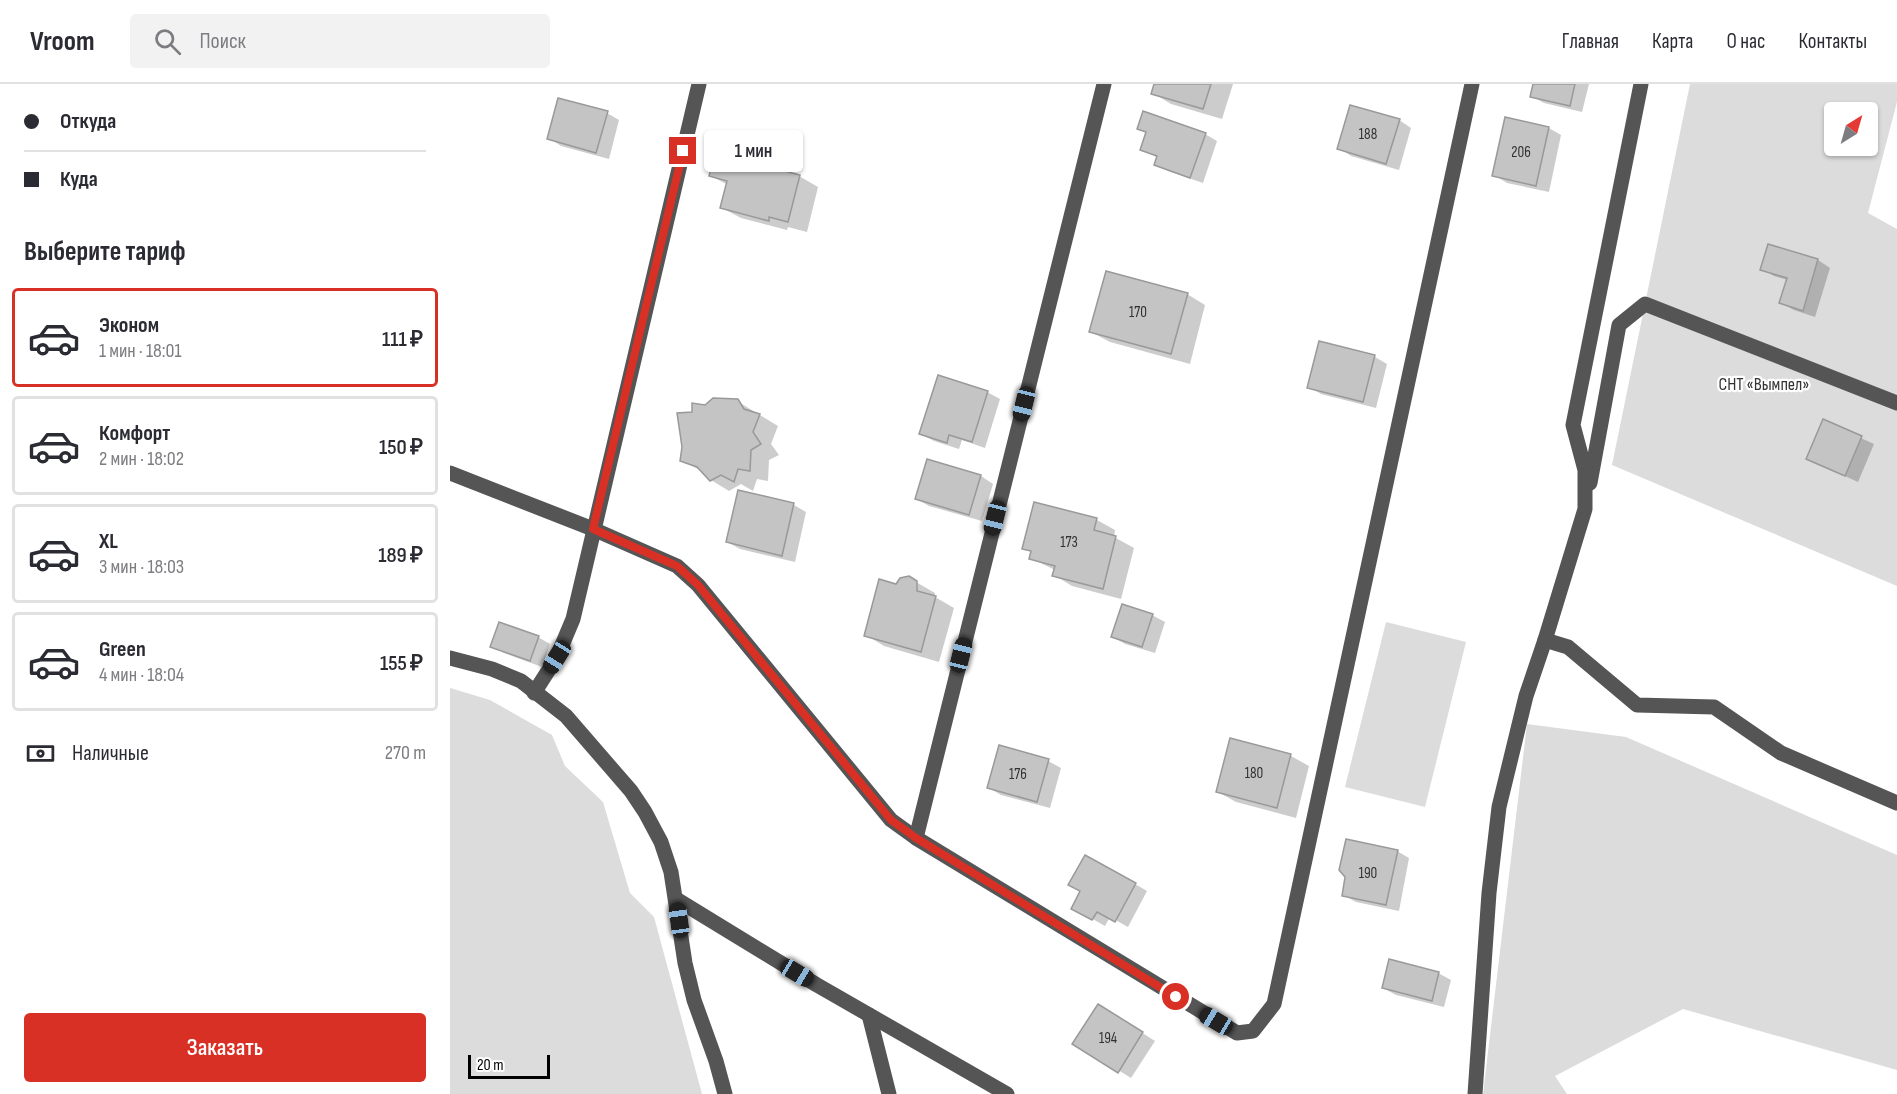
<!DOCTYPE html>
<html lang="ru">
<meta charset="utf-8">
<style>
:root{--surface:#fff;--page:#f2f2f3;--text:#2b2b33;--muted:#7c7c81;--line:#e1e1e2;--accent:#d93025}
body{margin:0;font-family:"Sofia Sans Condensed",sans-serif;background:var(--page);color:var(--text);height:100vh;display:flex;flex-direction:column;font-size:22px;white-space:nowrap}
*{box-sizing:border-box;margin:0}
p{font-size:20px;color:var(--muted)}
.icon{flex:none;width:33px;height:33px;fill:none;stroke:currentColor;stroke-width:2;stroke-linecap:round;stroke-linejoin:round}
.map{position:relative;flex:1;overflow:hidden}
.sheet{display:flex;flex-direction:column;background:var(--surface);width:450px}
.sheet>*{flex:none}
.top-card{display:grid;align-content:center;height:132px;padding:0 24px;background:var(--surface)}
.needle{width:39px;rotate:37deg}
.fabs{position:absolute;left:1374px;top:18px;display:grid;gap:12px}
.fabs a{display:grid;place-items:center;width:54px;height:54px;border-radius:6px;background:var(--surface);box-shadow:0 2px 4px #0004;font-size:30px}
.scale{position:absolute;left:18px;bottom:15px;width:82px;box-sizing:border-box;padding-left:6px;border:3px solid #000;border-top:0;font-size:16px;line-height:21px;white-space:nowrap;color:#000;-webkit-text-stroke:4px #fff;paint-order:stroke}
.end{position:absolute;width:27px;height:27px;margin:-14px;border:8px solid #d93025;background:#fff;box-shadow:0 0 0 3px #fff}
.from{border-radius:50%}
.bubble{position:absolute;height:42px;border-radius:6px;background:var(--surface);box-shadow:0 2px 4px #0004;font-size:20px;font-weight:600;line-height:42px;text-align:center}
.car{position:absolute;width:18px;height:36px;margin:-18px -9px;border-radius:8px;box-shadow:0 0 4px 2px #0007;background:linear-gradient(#222 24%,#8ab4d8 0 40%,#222 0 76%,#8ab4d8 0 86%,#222 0)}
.top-card b{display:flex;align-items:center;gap:21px;height:57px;font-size:22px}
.top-card b+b{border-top:2px solid var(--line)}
.top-card i{width:15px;height:15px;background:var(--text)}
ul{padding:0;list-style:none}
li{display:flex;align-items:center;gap:18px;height:99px;margin:0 12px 9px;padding:0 12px;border:3px solid var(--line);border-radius:6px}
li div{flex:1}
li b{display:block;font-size:22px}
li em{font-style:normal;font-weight:600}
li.selected{border-color:var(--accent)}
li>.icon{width:54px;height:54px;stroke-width:1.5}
h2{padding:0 24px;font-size:27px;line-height:72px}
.pay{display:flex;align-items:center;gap:15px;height:66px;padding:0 24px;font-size:22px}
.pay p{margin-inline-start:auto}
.primary-button{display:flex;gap:12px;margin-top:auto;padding:12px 24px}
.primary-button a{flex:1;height:69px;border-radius:6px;background:var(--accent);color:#fff;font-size:24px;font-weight:600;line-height:69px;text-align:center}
header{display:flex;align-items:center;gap:36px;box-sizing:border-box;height:84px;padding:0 30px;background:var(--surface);border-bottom:2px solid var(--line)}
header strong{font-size:28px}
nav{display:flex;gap:33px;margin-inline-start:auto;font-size:21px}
.search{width:420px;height:54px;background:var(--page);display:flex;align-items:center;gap:15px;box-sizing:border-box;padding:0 21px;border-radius:6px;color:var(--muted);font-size:22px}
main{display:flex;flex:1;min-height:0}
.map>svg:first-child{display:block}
</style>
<header>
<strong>Vroom</strong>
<div class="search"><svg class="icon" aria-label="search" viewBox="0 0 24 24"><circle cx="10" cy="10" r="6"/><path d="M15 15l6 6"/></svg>Поиск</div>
<nav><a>Главная</a><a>Карта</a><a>О нас</a><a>Контакты</a></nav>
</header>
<main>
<section class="sheet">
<div class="top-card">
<b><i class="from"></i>Откуда</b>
<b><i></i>Куда</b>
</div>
<h2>Выберите тариф</h2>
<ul>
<li class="selected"><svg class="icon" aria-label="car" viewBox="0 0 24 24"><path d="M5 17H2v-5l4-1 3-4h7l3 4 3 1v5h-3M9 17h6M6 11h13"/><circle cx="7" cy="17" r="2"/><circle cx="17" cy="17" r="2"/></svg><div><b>Эконом</b><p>1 мин · 18:01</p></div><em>111 ₽</em></li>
<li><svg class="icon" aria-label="car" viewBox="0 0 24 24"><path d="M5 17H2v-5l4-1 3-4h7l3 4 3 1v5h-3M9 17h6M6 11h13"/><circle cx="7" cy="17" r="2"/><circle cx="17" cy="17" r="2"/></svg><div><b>Комфорт</b><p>2 мин · 18:02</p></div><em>150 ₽</em></li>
<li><svg class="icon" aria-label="car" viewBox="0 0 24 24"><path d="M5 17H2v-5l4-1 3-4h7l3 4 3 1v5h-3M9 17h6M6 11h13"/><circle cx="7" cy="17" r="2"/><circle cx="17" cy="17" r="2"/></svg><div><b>XL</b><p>3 мин · 18:03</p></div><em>189 ₽</em></li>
<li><svg class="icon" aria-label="car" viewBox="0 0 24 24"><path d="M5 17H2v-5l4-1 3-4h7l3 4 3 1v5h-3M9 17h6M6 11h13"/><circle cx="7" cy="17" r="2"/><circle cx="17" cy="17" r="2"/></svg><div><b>Green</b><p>4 мин · 18:04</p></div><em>155 ₽</em></li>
</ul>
<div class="pay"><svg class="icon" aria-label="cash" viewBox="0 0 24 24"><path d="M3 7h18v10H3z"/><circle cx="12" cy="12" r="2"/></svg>Наличные<p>270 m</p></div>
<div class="primary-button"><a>Заказать</a></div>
</section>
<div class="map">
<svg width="1447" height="1010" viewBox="0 0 1447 1010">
<rect width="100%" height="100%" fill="#fff"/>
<!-- green -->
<g fill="#dcdcdc" fill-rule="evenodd">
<path d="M1240,0H1447V18L1418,129L1447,145V502L1162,381ZM1384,28H1418V62H1384Z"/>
<path d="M936,538L1016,558L975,723L895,703Z"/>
<path d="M0,604L40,616L102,651L115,682L153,718L180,809L204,833L252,1010H0Z"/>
<path d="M1077,640L1176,653L1447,771V986L1233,925L1105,992L1117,1010H1033Z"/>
</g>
<!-- shadow -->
<g fill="#0003">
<path d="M705,0H783L772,35L721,20L703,9Z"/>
<path d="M1084,0H1139L1132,28L1094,19L1081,12Z"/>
<path d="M157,29L169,36L159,75L111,62L99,54Z"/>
<path d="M949,36L961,44L949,86L901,72L889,64Z"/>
<path d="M689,44L755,50L767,57L753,99L718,87L706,80L708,74L692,65L698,50Z"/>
<path d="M1099,44L1111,51L1099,108L1057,99L1044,91Z"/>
<path d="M261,92H349L368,103L357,148L338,143L337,146L291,134L272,124L278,101Z"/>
<path d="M1319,162L1368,176L1380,184L1365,233L1344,226L1331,219L1338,196L1324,192L1312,185Z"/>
<path d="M737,210L755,221L740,280L660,258L641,248Z"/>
<path d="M870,258L925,273L937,280L926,324L871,310L859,303Z"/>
<path d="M537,308L550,315L535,364L512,356L509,365L484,357L471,350Z"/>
<path d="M287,317L328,342L321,360L329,371L319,376L318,397L307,395L303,407L291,400L279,407L261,396L253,388L232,376L244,329L256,323Z"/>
<path d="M1373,337L1424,360L1408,398L1357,375Z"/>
<path d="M478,377L531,392L543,400L532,437L479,422L467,415Z"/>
<path d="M289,408L344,421L356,428L345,478L290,465L277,458Z"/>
<path d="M585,420L647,436L665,446L664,453L684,464L671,515L622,502L604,491L605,486L580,474L582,468L574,464Z"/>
<path d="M459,494L485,509V513L504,524L489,578L434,562L416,551L446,502Z"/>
<path d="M702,531L715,538L705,569L675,560L663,553Z"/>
<path d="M88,553L100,560L92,583L54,569L42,562Z"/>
<path d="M781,656L841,672L859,682L846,734L786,718L768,708Z"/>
<path d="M598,677L611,684L600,724L551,711L539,704Z"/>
<path d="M947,767L959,774L949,827L906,818L893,811Z"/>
<path d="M685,800L697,807L678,843L660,833L655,842L623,824Z"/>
<path d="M988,889L1001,896L994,923L946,911L933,904Z"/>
<path d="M661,929L705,957L681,994L625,959Z"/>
</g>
<!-- building -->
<g fill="#c4c4c4" stroke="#999" stroke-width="1.5">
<path d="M704,0H761L753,25L701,10Z"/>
<path d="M1083,0H1125L1120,22L1080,13Z"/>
<path d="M108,14L158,27L146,69L97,55Z"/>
<path d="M900,21L950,35L936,80L887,65Z"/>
<path d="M693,27L756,49L740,94L704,81L707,72L690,66L696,48L687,45Z"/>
<path d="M1055,33L1099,43L1086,102L1042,92Z"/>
<path d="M265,69L350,91L338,138L319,133V137L270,124L277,97L259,92Z"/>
<path d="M1318,160L1368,175L1353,227L1329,219L1337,194L1310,186Z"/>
<path d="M656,187L738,209L721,270L639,248Z"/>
<path d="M869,257L925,271L913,318L857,304Z"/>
<path d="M488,291L538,307L522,358L499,351L497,359L469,350Z"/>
<path d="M263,314L288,315L294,325L310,330L303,348L311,360L301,366L300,387L288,385L284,398L271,391L260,397L247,383L230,377L232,363L227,329L242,328V319L255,321Z"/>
<path d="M1373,335L1412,352L1395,392L1356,375Z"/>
<path d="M477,375L531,391L519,431L465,415Z"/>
<path d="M288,406L344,419L332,472L276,458Z"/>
<path d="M584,418L647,434L644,446L666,452L653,505L602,492L605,482L579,475L581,467L572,465Z"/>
<path d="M459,492L467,497V507L486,512L471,568L414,552L429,495L446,500L450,494Z"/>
<path d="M672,520L703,530L692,563L661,553Z"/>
<path d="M49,538L89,552L80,577L40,563Z"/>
<path d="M780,654L841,670L827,724L766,708Z"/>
<path d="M549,661L599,675L587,718L537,704Z"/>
<path d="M896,755L948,766L936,821L892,812L895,793L889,786Z"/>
<path d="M635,771L686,799L665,838L647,828L642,836L621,825L630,807L618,801Z"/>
<path d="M939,875L989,888L982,917L932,904Z"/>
<path d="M648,920L693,948L668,989L622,960Z"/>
</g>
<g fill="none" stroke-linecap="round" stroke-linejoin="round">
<!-- minor -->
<g stroke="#555" stroke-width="15">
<path d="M0,389L143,445L227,482L248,501L441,736L466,754L787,949L803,947L824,920L1022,0"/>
<path d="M1140,399L1169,241L1195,220L1447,319"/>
<path d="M1095,556L1118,563L1187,621L1264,623L1331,669L1447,719"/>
<path d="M0,574L42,585L71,597L116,632L181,707L195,728L211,758L221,788L235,879L244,916L266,977L275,1010"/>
<path d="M84,609L107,573L123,535L249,0"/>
<path d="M466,754L654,0"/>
<path d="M226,815L367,901L557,1010"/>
<path d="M419,931L439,1010"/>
<path d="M1025,1010L1039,809L1049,723L1076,612L1095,556L1135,425V386L1123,341L1191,0"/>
</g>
</g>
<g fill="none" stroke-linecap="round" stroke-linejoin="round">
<!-- route -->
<path stroke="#d93025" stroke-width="8" d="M233,67L143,445L227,482L248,501L441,736L466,754L726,913"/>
</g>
<g text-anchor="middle" stroke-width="4.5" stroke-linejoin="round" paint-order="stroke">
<!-- number labels -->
<g font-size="15" fill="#313131">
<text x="918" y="55">188</text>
<text x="1071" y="73">206</text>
<text x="688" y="233">170</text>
<text x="619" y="463">173</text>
<text x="804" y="694">180</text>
<text x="568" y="695">176</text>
<text x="918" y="794">190</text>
<text x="658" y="959">194</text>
</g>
<!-- park labels -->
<g font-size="18" fill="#333" stroke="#fff">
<text x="1314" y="306">СНТ «Вымпел»</text>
</g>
</g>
</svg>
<div class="fabs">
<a><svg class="needle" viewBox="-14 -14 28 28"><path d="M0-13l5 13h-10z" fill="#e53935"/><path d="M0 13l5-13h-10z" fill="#7c7c81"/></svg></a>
</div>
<div class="scale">20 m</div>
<i class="end from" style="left:726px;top:913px"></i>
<i class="end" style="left:233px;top:67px"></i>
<div class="bubble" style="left:254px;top:46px;width:99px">1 мин</div>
<i class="car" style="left:574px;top:320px;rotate:194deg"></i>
<i class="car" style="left:545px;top:434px;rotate:194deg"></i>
<i class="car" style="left:511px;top:571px;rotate:14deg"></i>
<i class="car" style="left:107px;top:573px;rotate:212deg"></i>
<i class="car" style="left:229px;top:836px;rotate:352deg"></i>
<i class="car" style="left:347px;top:889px;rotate:121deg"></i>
<i class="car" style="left:766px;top:937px;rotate:301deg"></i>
</div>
</main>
